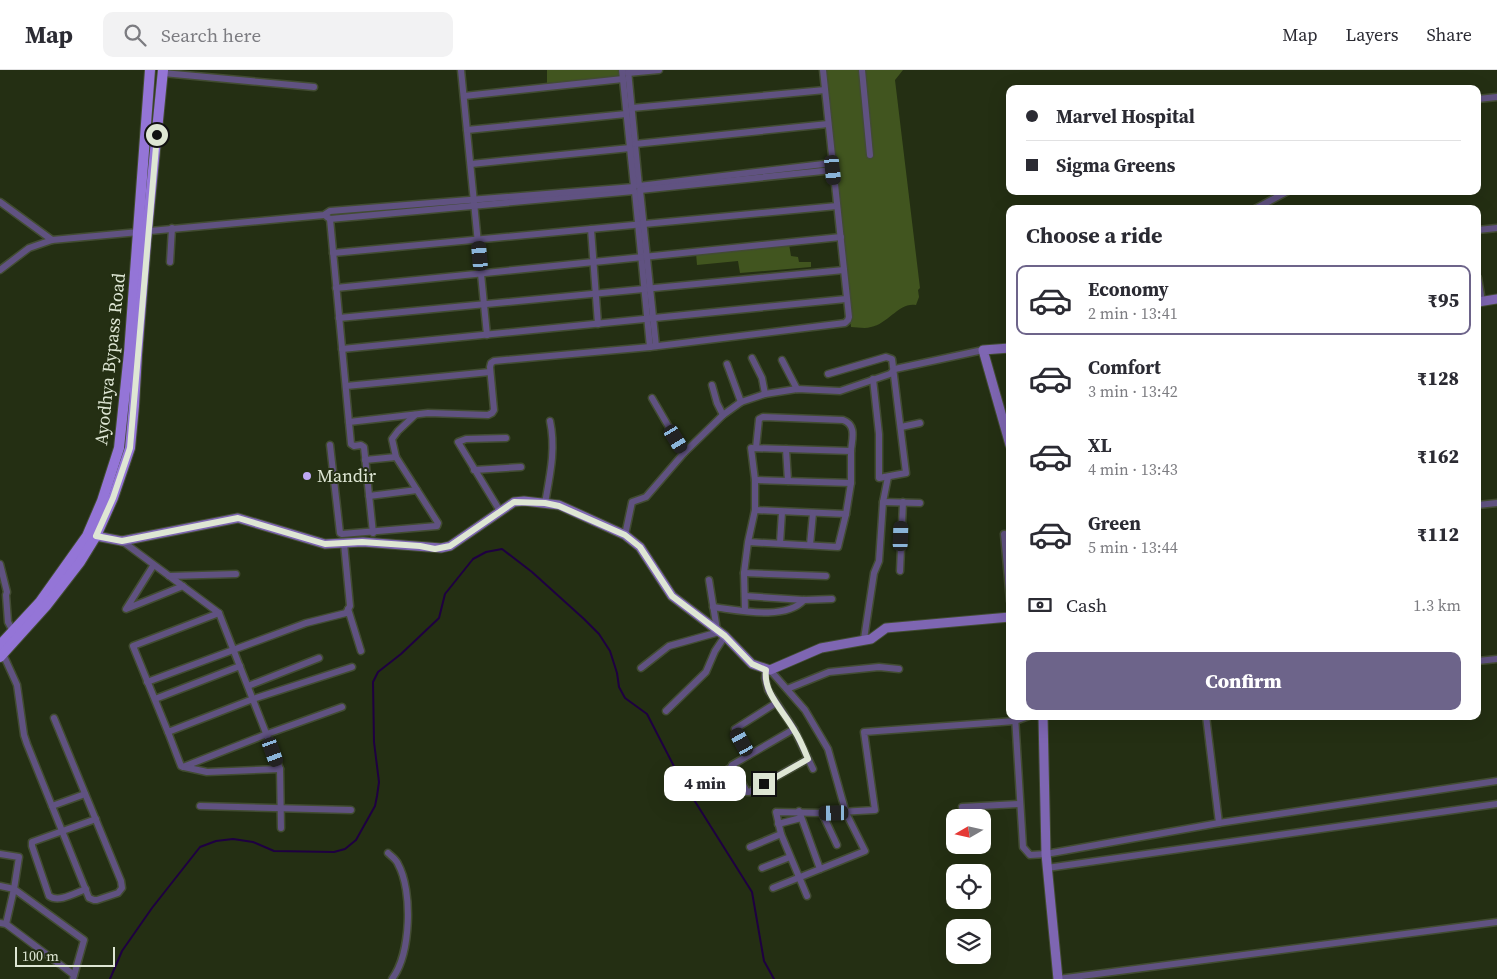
<!DOCTYPE html>
<meta charset="utf-8">
<style>
:root{--surface:#fff;--page:#f2f2f3;--text:#2b2b33;--muted:#7c7c81;--line:#e1e1e2;--accent:#6d648a}
body{margin:0;font-family:"Source Serif 4",serif;background:var(--page);color:var(--text);height:100vh;display:flex;flex-direction:column;font-size:19px;white-space:nowrap}
*{box-sizing:border-box;margin:0}
p{font-size:16px;color:var(--muted)}
.icon{flex:none;width:28px;height:28px;fill:none;stroke:currentColor;stroke-width:2;stroke-linecap:round;stroke-linejoin:round}
.map{position:relative;flex:1;overflow:hidden}
.drawer{position:absolute;left:1006px;top:135px;width:475px;height:515px;display:flex;flex-direction:column;background:var(--surface);border-radius:10px;box-shadow:0 5px 20px #0002}
.drawer>*{flex:none}
.hud{position:absolute;left:1006px;top:15px;width:475px;height:110px;border-radius:10px;box-shadow:0 5px 20px #0002;display:grid;align-content:center;height:110px;padding:0 20px;background:var(--surface)}
.needle{width:32px;rotate:261deg}
.fabs{position:absolute;left:946px;top:739px;display:grid;gap:10px}
.fabs a{display:grid;place-items:center;width:45px;height:45px;border-radius:10px;background:var(--surface);box-shadow:0 5px 20px #0002;font-size:25px}
.scale{position:absolute;left:15px;bottom:12px;width:100px;box-sizing:border-box;padding-left:5px;border:2px solid #dee6d4;border-top:0;font-size:14px;line-height:18px;white-space:nowrap;color:#dee6d4;-webkit-text-stroke:4px #242f13;paint-order:stroke}
.end{position:absolute;width:22px;height:22px;margin:-11px;border:6px solid #dee6d4;background:#111;box-shadow:0 0 0 2px #111}
.from{border-radius:50%}
.bubble{position:absolute;height:35px;border-radius:10px;background:var(--surface);box-shadow:0 5px 20px #0002;font-size:16px;font-weight:800;line-height:35px;text-align:center}
.car{position:absolute;width:15px;height:30px;margin:-15px -8px;border-radius:6px;box-shadow:0 0 4px 1px #0007;background:linear-gradient(#222 24%,#8ab4d8 0 40%,#222 0 76%,#8ab4d8 0 86%,#222 0)}
.hud b{display:flex;align-items:center;gap:18px;height:48px;font-size:19px}
.hud b+b{border-top:1px solid var(--line)}
.hud i{width:12px;height:12px;background:var(--text)}
ul{padding:0;list-style:none}
li{display:flex;align-items:center;gap:15px;height:70px;margin:0 10px 8px;padding:0 10px;border:2px solid transparent;border-radius:10px}
li div{flex:1}
li b{display:block;font-size:19px}
li em{font-style:normal;font-weight:800}
li.selected{border-color:var(--accent)}
li>.icon{width:45px;height:45px;stroke-width:1.5}
h2{padding:0 20px;font-size:22px;line-height:60px}
.pay{display:flex;align-items:center;gap:12px;height:55px;padding:0 20px;font-size:19px}
.pay p{margin-inline-start:auto}
.primary-button{display:flex;gap:10px;margin-top:auto;padding:10px 20px}
.primary-button a{flex:1;height:58px;border-radius:10px;background:var(--accent);color:#fff;font-size:20px;font-weight:800;line-height:58px;text-align:center}
header{display:flex;align-items:center;gap:30px;box-sizing:border-box;height:70px;padding:0 25px;background:var(--surface);border-bottom:1px solid var(--line)}
header strong{font-size:24px}
nav{display:flex;gap:28px;margin-inline-start:auto;font-size:18px}
.search{width:350px;height:45px;background:var(--page);display:flex;align-items:center;gap:12px;box-sizing:border-box;padding:0 18px;border-radius:10px;color:var(--muted);font-size:19px}
.map>svg:first-child{display:block}
</style>
<header>
<strong>Map</strong>
<div class="search"><svg class="icon" aria-label="search" viewBox="0 0 24 24"><circle cx="10" cy="10" r="6"/><path d="M15 15l6 6"/></svg>Search here</div>
<nav><a>Map</a><a>Layers</a><a>Share</a></nav>
</header>
<div class="map">
<svg width="1497" height="909" viewBox="0 0 1497 909">
<rect width="100%" height="100%" fill="#242f13"/>
<!-- green -->
<g fill="#41551f">
<path d="M547,0H620V7L547,13Z"/>
<path d="M826,0H903L895,10L920,218L918,220L919,227L916,235C899,232 888,254 871,257C865,259 857,257 851,257Z"/>
<path d="M789,174L791,186L798,187L799,192H811V197L740,203L738,191L697,195L696,183Z"/>
</g>
<g fill="none" stroke-linecap="round" stroke-linejoin="round">
<!-- stream -->
<path stroke="#1e0041" stroke-width="2" d="M110,909L122,881L152,838L200,777L216,771L233,769L253,772L274,781L334,782L345,779L356,770L375,736L377,726L379,712L374,672L373,612L378,602L401,584L439,548L445,524L473,489L486,482L502,479L532,502L584,549L599,564L610,581L617,603L619,617L625,628L647,644L679,706L752,822L764,891L774,909"/>
<defs>
<g id="street">
<path d="M461,0L487,265"/>
<path d="M628,0L639,116L832,93"/>
<path d="M862,0L870,85"/>
<path d="M163,3L314,17"/>
<path d="M628,3L659,0"/>
<path d="M464,26L623,9"/>
<path d="M1478,29L1497,27"/>
<path d="M632,38L825,20"/>
<path d="M467,60L626,44"/>
<path d="M635,74L828,54"/>
<path d="M471,94L630,78"/>
<path d="M635,122L650,277"/>
<path d="M0,132L52,170"/>
<path d="M1255,139L1288,121"/>
<path d="M327,147L330,149L634,121"/>
<path d="M330,149L351,374L354,376L361,375L364,377L373,463"/>
<path d="M591,159L598,254"/>
<path d="M1478,160L1497,158"/>
<path d="M333,183L837,136"/>
<path d="M170,192L172,158"/>
<path d="M0,200L29,178L52,170L324,145L330,141L634,117L622,0"/>
<path d="M1478,208L1482,231"/>
<path d="M336,218L841,167"/>
<path d="M339,248L844,200"/>
<path d="M656,276L640,120L833,100"/>
<path d="M342,279L846,229"/>
<path d="M752,288L762,308L765,324"/>
<path d="M782,290L797,319"/>
<path d="M727,294L741,332"/>
<path d="M828,304L886,287L892,289L906,403L879,408V364L873,309"/>
<path d="M712,315L717,333L723,345"/>
<path d="M346,316L490,302"/>
<path d="M652,328L684,383"/>
<path d="M349,352L428,343L488,345L492,343L494,340L490,297L491,293L494,291L650,277L845,253L848,250L849,247L823,0"/>
<path d="M901,357L920,353"/>
<path d="M330,375L340,463L342,464L437,456L438,453L396,387L365,390"/>
<path d="M756,378L759,349L763,347L843,350C857,355 852,369 851,381"/>
<path d="M786,379L788,411"/>
<path d="M396,387L392,369L398,361L415,345"/>
<path d="M474,400L521,397"/>
<path d="M755,410L851,413"/>
<path d="M369,426L417,420"/>
<path d="M883,432L920,433"/>
<path d="M545,433C550,405 556,379 550,351"/>
<path d="M1478,435L1497,433"/>
<path d="M755,440L846,444"/>
<path d="M500,441L458,372L466,369L506,368"/>
<path d="M625,465L632,432L646,427L684,383L723,345L741,332L765,324L797,319L840,321L890,304L895,299L983,280"/>
<path d="M1010,465L1004,464L1010,531"/>
<path d="M122,471L219,543L280,699L281,758"/>
<path d="M780,473L782,442"/>
<path d="M810,475L813,443"/>
<path d="M0,494L7,522L6,525L8,552L14,563"/>
<path d="M153,496L126,539L183,516"/>
<path d="M900,501L903,432"/>
<path d="M744,503L826,506"/>
<path d="M169,506L236,504"/>
<path d="M709,510L717,560"/>
<path d="M745,526L804,530L832,529"/>
<path d="M713,537C738,540 785,551 804,530"/>
<path d="M348,539L361,581"/>
<path d="M745,540L744,503L748,472L838,477L846,444L851,413V381L751,378L755,410V440L748,472"/>
<path d="M219,543L133,576L168,662L253,629L352,597"/>
<path d="M864,569L874,503L879,491L883,432L888,407"/>
<path d="M3,584L17,615L24,665L27,674L89,828L94,830H97L118,823L122,818L121,811L54,648"/>
<path d="M1478,591L1497,589"/>
<path d="M641,598L669,576L719,562"/>
<path d="M766,600L765,608L768,620L794,659L813,699"/>
<path d="M770,600L805,640L828,679L846,743L865,781L773,818"/>
<path d="M147,612L306,553L346,543L350,536L344,473"/>
<path d="M248,616L319,588"/>
<path d="M787,619L829,602L879,597L899,599"/>
<path d="M155,629L240,596"/>
<path d="M666,641L706,602L715,581L725,566"/>
<path d="M1015,646L1023,777L1030,785L1046,784L1219,753L1497,711"/>
<path d="M1206,646L1219,753"/>
<path d="M168,662L181,696L183,697L267,664L342,637"/>
<path d="M749,685L735,659L776,633"/>
<path d="M733,696L732,695L794,659"/>
<path d="M184,697L207,702L280,699"/>
<path d="M713,709L733,696L747,722H749L808,689"/>
<path d="M52,736L85,724"/>
<path d="M200,736L351,740"/>
<path d="M962,737L1019,734"/>
<path d="M799,741L820,799"/>
<path d="M822,743L837,775"/>
<path d="M778,754L801,748"/>
<path d="M750,777L781,764"/>
<path d="M388,783C391,786 396,789 398,794C413,821 411,884 392,909"/>
<path d="M0,784L19,787L14,819L6,854"/>
<path d="M762,798L790,787"/>
<path d="M1047,798L1497,734"/>
<path d="M0,816L14,819L84,870L73,909"/>
<path d="M86,819C75,823 59,833 49,826L32,776V772L96,749"/>
<path d="M807,826L781,764L776,742L822,743L875,740L864,662L1015,651L1029,646"/>
<path d="M0,853L6,854L74,905"/>
<path d="M1058,909L1497,852"/>
</g>
<g id="secondary">
<path d="M1478,232L1497,229"/>
<path d="M1010,278L983,280L1010,375"/>
<path d="M89,466H96L122,471L238,448L325,474L363,472L441,478L450,476L514,432L524,431L559,435L625,465L640,477L672,526L725,566L752,594L770,600L821,578L871,569L886,558L1010,547"/>
<path d="M1043,646L1046,784L1058,909"/>
</g>
<g id="primary">
<path d="M0,575L40,532L87,466L102,431L119,378L129,283L150,0"/>
<path d="M0,587L46,536L80,492L96,466L113,428L130,378L134,336L137,285L147,161L163,0"/>
</g>
</defs>
<!-- street casing -->
<use href="#street" stroke="#424c32" stroke-width="9"/>
<!-- secondary casing -->
<use href="#secondary" stroke="#424c32" stroke-width="11"/>
<!-- primary casing -->
<use href="#primary" stroke="#424c32" stroke-width="12"/>
<!-- street -->
<use href="#street" stroke="#605281" stroke-width="6"/>
<!-- secondary -->
<use href="#secondary" stroke="#7e66b2" stroke-width="9"/>
<!-- primary -->
<use href="#primary" stroke="#9475d7" stroke-width="10"/>
</g>
<g fill="none" stroke-linecap="round" stroke-linejoin="round">
<!-- route -->
<path stroke="#dee6d4" stroke-width="6" d="M157,65L130,378L113,428L96,466L122,471L238,448L325,474L362,472L420,476L435,479L450,476L514,432L545,433L559,436L625,465L640,477L672,526L725,566L752,594L766,600C763,623 783,640 794,660C800,669 804,679 808,689L764,714"/>
</g>
<!-- markers -->
<circle fill="#bea9f4" stroke="#242f13" stroke-width="2" cx="307" cy="406" r="5"/>
<g text-anchor="middle" stroke-width="4" stroke-linejoin="round" paint-order="stroke">
<!-- street labels -->
<g font-size="18" fill="#dee6d4" stroke="#242f13">
<text transform="translate(110 289) rotate(-84)" y="6">Ayodhya Bypass Road</text>
</g>
<!-- poi labels -->
<g font-size="18" fill="#dee6d4" stroke="#242f13" text-anchor="start">
<text x="317" y="412">Mandir</text>
</g>
</g>
</svg>
<div class="fabs">
<a><svg class="needle" viewBox="-14 -14 28 28"><path d="M0-13l5 13h-10z" fill="#e53935"/><path d="M0 13l5-13h-10z" fill="#7c7c81"/></svg></a>
<a><svg class="icon" aria-label="locate" viewBox="0 0 24 24"><circle cx="12" cy="12" r="6"/><path d="M12 2v4M12 18v4M2 12h4M18 12h4"/></svg></a>
<a><svg class="icon" aria-label="layers" viewBox="0 0 24 24"><path d="M12 4l9 5-9 5-9-5zM3 14l9 5 9-5"/></svg></a>
</div>
<div class="scale">100 m</div>
<i class="end from" style="left:157px;top:65px"></i>
<i class="end" style="left:764px;top:714px"></i>
<div class="bubble" style="left:664px;top:696px;width:82px">4 min</div>
<i class="car" style="left:833px;top:100px;rotate:174deg"></i>
<i class="car" style="left:480px;top:186px;rotate:355deg"></i>
<i class="car" style="left:676px;top:369px;rotate:149deg"></i>
<i class="car" style="left:901px;top:466px;rotate:2deg"></i>
<i class="car" style="left:742px;top:672px;rotate:331deg"></i>
<i class="car" style="left:273px;top:682px;rotate:160deg"></i>
<i class="car" style="left:834px;top:743px;rotate:269deg"></i>
<div class="hud">
<b><i class="from"></i>Marvel Hospital</b>
<b><i></i>Sigma Greens</b>
</div>
<section class="drawer">
<h2>Choose a ride</h2>
<ul>
<li class="selected"><svg class="icon" aria-label="car" viewBox="0 0 24 24"><path d="M5 17H2v-5l4-1 3-4h7l3 4 3 1v5h-3M9 17h6M6 11h13"/><circle cx="7" cy="17" r="2"/><circle cx="17" cy="17" r="2"/></svg><div><b>Economy</b><p>2 min · 13:41</p></div><em>₹95</em></li>
<li><svg class="icon" aria-label="car" viewBox="0 0 24 24"><path d="M5 17H2v-5l4-1 3-4h7l3 4 3 1v5h-3M9 17h6M6 11h13"/><circle cx="7" cy="17" r="2"/><circle cx="17" cy="17" r="2"/></svg><div><b>Comfort</b><p>3 min · 13:42</p></div><em>₹128</em></li>
<li><svg class="icon" aria-label="car" viewBox="0 0 24 24"><path d="M5 17H2v-5l4-1 3-4h7l3 4 3 1v5h-3M9 17h6M6 11h13"/><circle cx="7" cy="17" r="2"/><circle cx="17" cy="17" r="2"/></svg><div><b>XL</b><p>4 min · 13:43</p></div><em>₹162</em></li>
<li><svg class="icon" aria-label="car" viewBox="0 0 24 24"><path d="M5 17H2v-5l4-1 3-4h7l3 4 3 1v5h-3M9 17h6M6 11h13"/><circle cx="7" cy="17" r="2"/><circle cx="17" cy="17" r="2"/></svg><div><b>Green</b><p>5 min · 13:44</p></div><em>₹112</em></li>
</ul>
<div class="pay"><svg class="icon" aria-label="cash" viewBox="0 0 24 24"><path d="M3 7h18v10H3z"/><circle cx="12" cy="12" r="2"/></svg>Cash<p>1.3 km</p></div>
<div class="primary-button"><a>Confirm</a></div>
</section>
</div>
